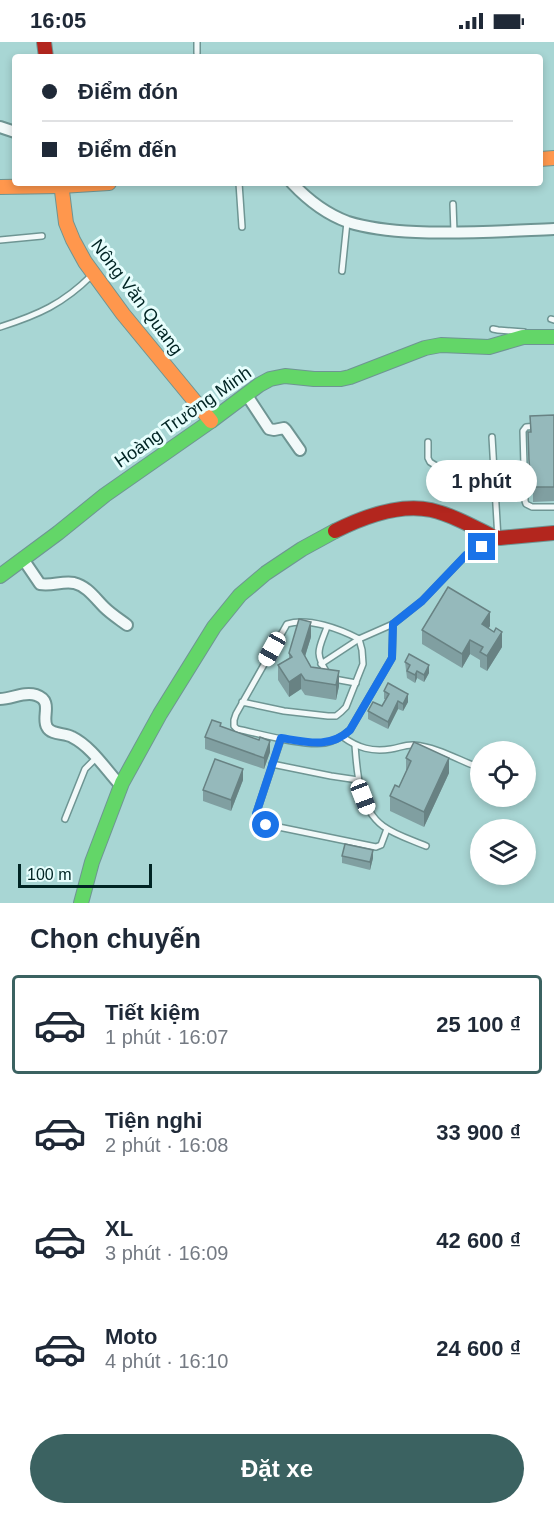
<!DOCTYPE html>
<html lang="vi">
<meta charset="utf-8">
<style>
:root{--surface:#fff;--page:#f2f2f3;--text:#1f2937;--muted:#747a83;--line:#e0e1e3;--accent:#3b6261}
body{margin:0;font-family:Arial,sans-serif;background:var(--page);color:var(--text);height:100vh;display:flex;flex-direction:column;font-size:22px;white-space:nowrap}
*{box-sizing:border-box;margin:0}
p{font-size:20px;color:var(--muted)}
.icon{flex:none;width:33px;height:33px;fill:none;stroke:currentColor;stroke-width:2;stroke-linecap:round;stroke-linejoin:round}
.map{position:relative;height:861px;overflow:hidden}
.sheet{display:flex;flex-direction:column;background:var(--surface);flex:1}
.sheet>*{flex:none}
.hud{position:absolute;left:12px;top:12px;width:531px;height:132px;border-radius:6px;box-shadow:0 3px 9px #0003;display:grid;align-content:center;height:132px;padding:0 30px;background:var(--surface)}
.fabs{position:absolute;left:470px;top:699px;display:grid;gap:12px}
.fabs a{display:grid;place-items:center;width:66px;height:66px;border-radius:50%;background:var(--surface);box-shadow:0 3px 9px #0003;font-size:30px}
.scale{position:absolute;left:18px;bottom:15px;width:134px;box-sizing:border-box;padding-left:6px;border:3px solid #002423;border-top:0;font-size:16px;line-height:21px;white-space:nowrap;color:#002423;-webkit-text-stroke:4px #e7fefd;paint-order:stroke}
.end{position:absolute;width:27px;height:27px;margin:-14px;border:8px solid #1a73e8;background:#fff;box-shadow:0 0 0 3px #fff}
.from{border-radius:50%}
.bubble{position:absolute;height:42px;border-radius:21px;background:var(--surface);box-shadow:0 3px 9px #0003;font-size:20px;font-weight:600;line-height:42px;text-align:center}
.car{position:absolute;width:18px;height:36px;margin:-18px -9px;border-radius:8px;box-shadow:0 0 4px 2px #0007;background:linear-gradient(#fff 24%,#345 0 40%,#fff 0 76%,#345 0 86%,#fff 0)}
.hud b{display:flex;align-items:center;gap:21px;height:57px;font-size:22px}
.hud b+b{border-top:2px solid var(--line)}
.hud i{width:15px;height:15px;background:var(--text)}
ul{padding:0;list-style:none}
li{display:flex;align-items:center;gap:18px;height:99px;margin:0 12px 9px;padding:0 18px;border:3px solid transparent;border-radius:6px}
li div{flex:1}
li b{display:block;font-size:22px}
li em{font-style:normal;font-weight:600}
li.current{border-color:var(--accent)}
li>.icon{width:54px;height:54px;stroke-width:1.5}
h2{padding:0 30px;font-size:27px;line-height:72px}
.cta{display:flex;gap:12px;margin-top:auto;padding:12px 30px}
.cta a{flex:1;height:69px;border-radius:36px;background:var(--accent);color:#fff;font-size:24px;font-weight:600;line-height:69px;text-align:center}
.status{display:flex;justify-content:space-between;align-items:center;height:42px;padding:0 30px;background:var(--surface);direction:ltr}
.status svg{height:16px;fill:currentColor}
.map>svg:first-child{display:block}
</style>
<div class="status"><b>16:05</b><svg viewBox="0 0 49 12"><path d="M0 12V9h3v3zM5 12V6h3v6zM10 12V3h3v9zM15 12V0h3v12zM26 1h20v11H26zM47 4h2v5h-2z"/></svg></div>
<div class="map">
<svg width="554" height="861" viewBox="0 0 554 861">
<rect width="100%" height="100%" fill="#a8d6d4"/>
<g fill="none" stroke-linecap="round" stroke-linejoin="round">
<defs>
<g id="lane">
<path d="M197,0V11"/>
<path d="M239,141L242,185"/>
<path d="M453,162L454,190"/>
<path d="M0,198L42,194"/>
<path d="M342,229L347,180"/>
<path d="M551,277L554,278"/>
<path d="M0,285C38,273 63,262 92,233"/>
<path d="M493,287L498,288L524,290"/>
<path d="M537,384L526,385L523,389L525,459L526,462L532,465H554"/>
<path d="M428,400V416L430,420L438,425L494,424"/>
<path d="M327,585C319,607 314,610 327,631"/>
<path d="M321,622L359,597L393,582L422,559L466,513L498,497L492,395"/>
<path d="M334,637L356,641"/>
<path d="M242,660L284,669L328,674H336L341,670L346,665L363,622L362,608L359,597C340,587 308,575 287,582L236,672L234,678V684L237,687C261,692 302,704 325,701C335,699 342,695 350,688L392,616L393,582"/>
<path d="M343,695C358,706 372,710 391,707C399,706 406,702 414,703C435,705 455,716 475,724"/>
<path d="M281,697L256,772L257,778L259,781L376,805L381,803L387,787"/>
<path d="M355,703C357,731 359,766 383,784C395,793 412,798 426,804"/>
<path d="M272,722L331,734L358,738"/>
<path d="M65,777L85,727L96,716"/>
</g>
<g id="street">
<path d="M0,85L15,90"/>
<path d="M292,141C307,157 326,172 348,180C370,187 393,189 416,190C462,192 508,189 554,187"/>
<path d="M246,352L269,387L274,388L284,386L286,388L300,408"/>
<path d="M23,517L40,542C52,544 62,539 74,541C87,544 95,556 104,565C111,572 119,577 127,583"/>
<path d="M0,657C12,657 24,649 36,653C54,659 41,675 47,685C51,693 65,691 72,695C92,705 106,728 121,744"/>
</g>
<g id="fast">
<path d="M0,534L58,491L105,453L211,379L259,343L270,337L285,334L314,337H341L350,335L425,306L441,303L489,305L523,295H554"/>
<path d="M81,861L92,820L122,741L160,672L214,585L240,553L266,531L302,507L335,489"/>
</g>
<g id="slow">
<path d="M540,117L554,116"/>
<path d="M61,141L66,181L73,198L85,220L123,272L211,379"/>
<path d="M0,145L61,144L109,141"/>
</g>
<g id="jam">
<path d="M44,0L46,15"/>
<path d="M335,489C363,475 399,461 431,468C452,473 472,484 492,494L500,496L554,491"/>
</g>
</defs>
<!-- lane casing -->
<use href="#lane" stroke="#6e9593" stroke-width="8"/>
<!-- street casing -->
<use href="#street" stroke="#6e9593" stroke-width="14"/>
<!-- fast casing -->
<use href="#fast" stroke="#6e9593" stroke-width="16"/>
<!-- slow casing -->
<use href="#slow" stroke="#6e9593" stroke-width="16"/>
<!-- jam casing -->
<use href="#jam" stroke="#6e9593" stroke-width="16"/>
<!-- lane -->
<use href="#lane" stroke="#f2f9f9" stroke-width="5"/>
<!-- street -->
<use href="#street" stroke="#f2f9f9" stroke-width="10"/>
<!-- fast -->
<use href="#fast" stroke="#63d668" stroke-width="14"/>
<!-- slow -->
<use href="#slow" stroke="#ff974d" stroke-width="14"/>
<!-- jam -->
<use href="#jam" stroke="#b3261e" stroke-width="14"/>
</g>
<!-- wall -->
<g fill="#809fa1">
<path d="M554,373V459L533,460V444L530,445L529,433L528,390H530V374Z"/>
<path d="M490,584L488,586L502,605L487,629L480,625V618L470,612L462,626L422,602V588Z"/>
<path d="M311,595L305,614L311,625L339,644L336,658L305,653L301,647L289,655L278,638V623L289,616V611Z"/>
<path d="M405,620L429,631L424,640L417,636L415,641L407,636Z"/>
<path d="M384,649L408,660L403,669L398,667L388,687L368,677V669L382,664L386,658L384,657Z"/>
<path d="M221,684L270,710L264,727L205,707V695Z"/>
<path d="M406,716L449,731L424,785L390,769V754L399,745L406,730Z"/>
<path d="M243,738L231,769L203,759V748Z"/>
<path d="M342,814L373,816L370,828L342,821Z"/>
</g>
<!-- shaded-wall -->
<g fill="#688283">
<path d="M490,570V584L482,597V582Z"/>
<path d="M311,580V595L302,624V609Z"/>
<path d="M502,590V605L487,629V614Z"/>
<path d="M470,598V612L462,626V612Z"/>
<path d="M429,623V631L424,640V633Z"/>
<path d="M339,629V644L336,658V643Z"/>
<path d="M417,629V636L415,641V633Z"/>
<path d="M301,632V647L289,655V640Z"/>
<path d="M408,652V660L403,669V662Z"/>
<path d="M398,659V667L388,687V680Z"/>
<path d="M270,699V710L264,727V716Z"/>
<path d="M449,716V731L424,785V770Z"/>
<path d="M243,727V738L231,769V758Z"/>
<path d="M373,808V816L370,828V820Z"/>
</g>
<!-- building -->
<g fill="#95b9bb" stroke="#688283" stroke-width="1.5">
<path d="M554,373V445H533V430H530L529,418L528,390H531L530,374Z"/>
<path d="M448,545L490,570L482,582L494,590L496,586L502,590L487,614L480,610L483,605L470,598L462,612L422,588Z"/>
<path d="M299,577L311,580L302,609L311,625L339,629L336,643L305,638L301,632L289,640L278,623L292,615L289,611Z"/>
<path d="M409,612L429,623L424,633L417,629L415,633L407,629L410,623L405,620Z"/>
<path d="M388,641L408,652L403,662L398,659L388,680L368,669L373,660L382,664L389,652L384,649Z"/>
<path d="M212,678L221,681L220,684L259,698L260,695L270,699L264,716L205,695Z"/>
<path d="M414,700L449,716L424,770L390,754L395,743L399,745L411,719L406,716Z"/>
<path d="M215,717L243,727L231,758L203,748Z"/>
<path d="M345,802L373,808L370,820L342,814Z"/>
</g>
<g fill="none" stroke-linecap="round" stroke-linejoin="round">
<!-- route -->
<path stroke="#1a73e8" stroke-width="8" d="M266,783C259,781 257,780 256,772L281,696C306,700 330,707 350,688L392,616L393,582L422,559L466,513L482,505"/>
</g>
<g text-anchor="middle" stroke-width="6" stroke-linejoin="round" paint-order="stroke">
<!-- street labels -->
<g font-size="18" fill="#002423" stroke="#e7fefd">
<text transform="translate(137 255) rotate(53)" y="6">Nông Văn Quang</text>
<text transform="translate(183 375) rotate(-35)" y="6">Hoàng Trường Minh</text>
</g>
</g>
</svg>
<div class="fabs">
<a><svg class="icon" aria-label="locate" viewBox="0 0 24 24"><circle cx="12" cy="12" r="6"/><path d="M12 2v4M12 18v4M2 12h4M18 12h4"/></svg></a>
<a><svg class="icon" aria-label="layers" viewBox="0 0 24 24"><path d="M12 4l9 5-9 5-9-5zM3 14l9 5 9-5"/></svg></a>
</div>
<div class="scale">100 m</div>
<i class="end from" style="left:266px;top:783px"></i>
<i class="end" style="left:482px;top:505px"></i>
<div class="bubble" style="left:426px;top:418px;width:111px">1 phút</div>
<i class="car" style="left:272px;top:607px;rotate:209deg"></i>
<i class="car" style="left:363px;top:755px;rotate:159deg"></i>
<div class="hud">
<b><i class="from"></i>Điểm đón</b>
<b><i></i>Điểm đến</b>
</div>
</div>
<section class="sheet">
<h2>Chọn chuyến</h2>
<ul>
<li class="current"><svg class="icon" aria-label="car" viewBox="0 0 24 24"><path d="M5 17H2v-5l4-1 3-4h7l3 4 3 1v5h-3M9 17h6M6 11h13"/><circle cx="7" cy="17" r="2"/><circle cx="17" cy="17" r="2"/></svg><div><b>Tiết kiệm</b><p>1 phút · 16:07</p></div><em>25 100 ₫</em></li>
<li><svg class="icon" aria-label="car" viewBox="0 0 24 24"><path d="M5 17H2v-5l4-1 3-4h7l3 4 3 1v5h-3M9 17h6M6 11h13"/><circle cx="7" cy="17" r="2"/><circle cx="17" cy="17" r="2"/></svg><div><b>Tiện nghi</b><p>2 phút · 16:08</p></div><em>33 900 ₫</em></li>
<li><svg class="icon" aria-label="car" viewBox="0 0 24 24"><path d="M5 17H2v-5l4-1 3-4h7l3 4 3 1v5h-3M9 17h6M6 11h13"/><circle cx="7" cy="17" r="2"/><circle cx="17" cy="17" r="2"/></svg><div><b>XL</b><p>3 phút · 16:09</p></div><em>42 600 ₫</em></li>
<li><svg class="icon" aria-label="car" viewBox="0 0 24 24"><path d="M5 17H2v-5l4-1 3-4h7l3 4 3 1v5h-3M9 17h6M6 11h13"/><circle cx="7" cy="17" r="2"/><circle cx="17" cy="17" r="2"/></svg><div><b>Moto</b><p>4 phút · 16:10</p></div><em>24 600 ₫</em></li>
</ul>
<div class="cta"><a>Đặt xe</a></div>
</section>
